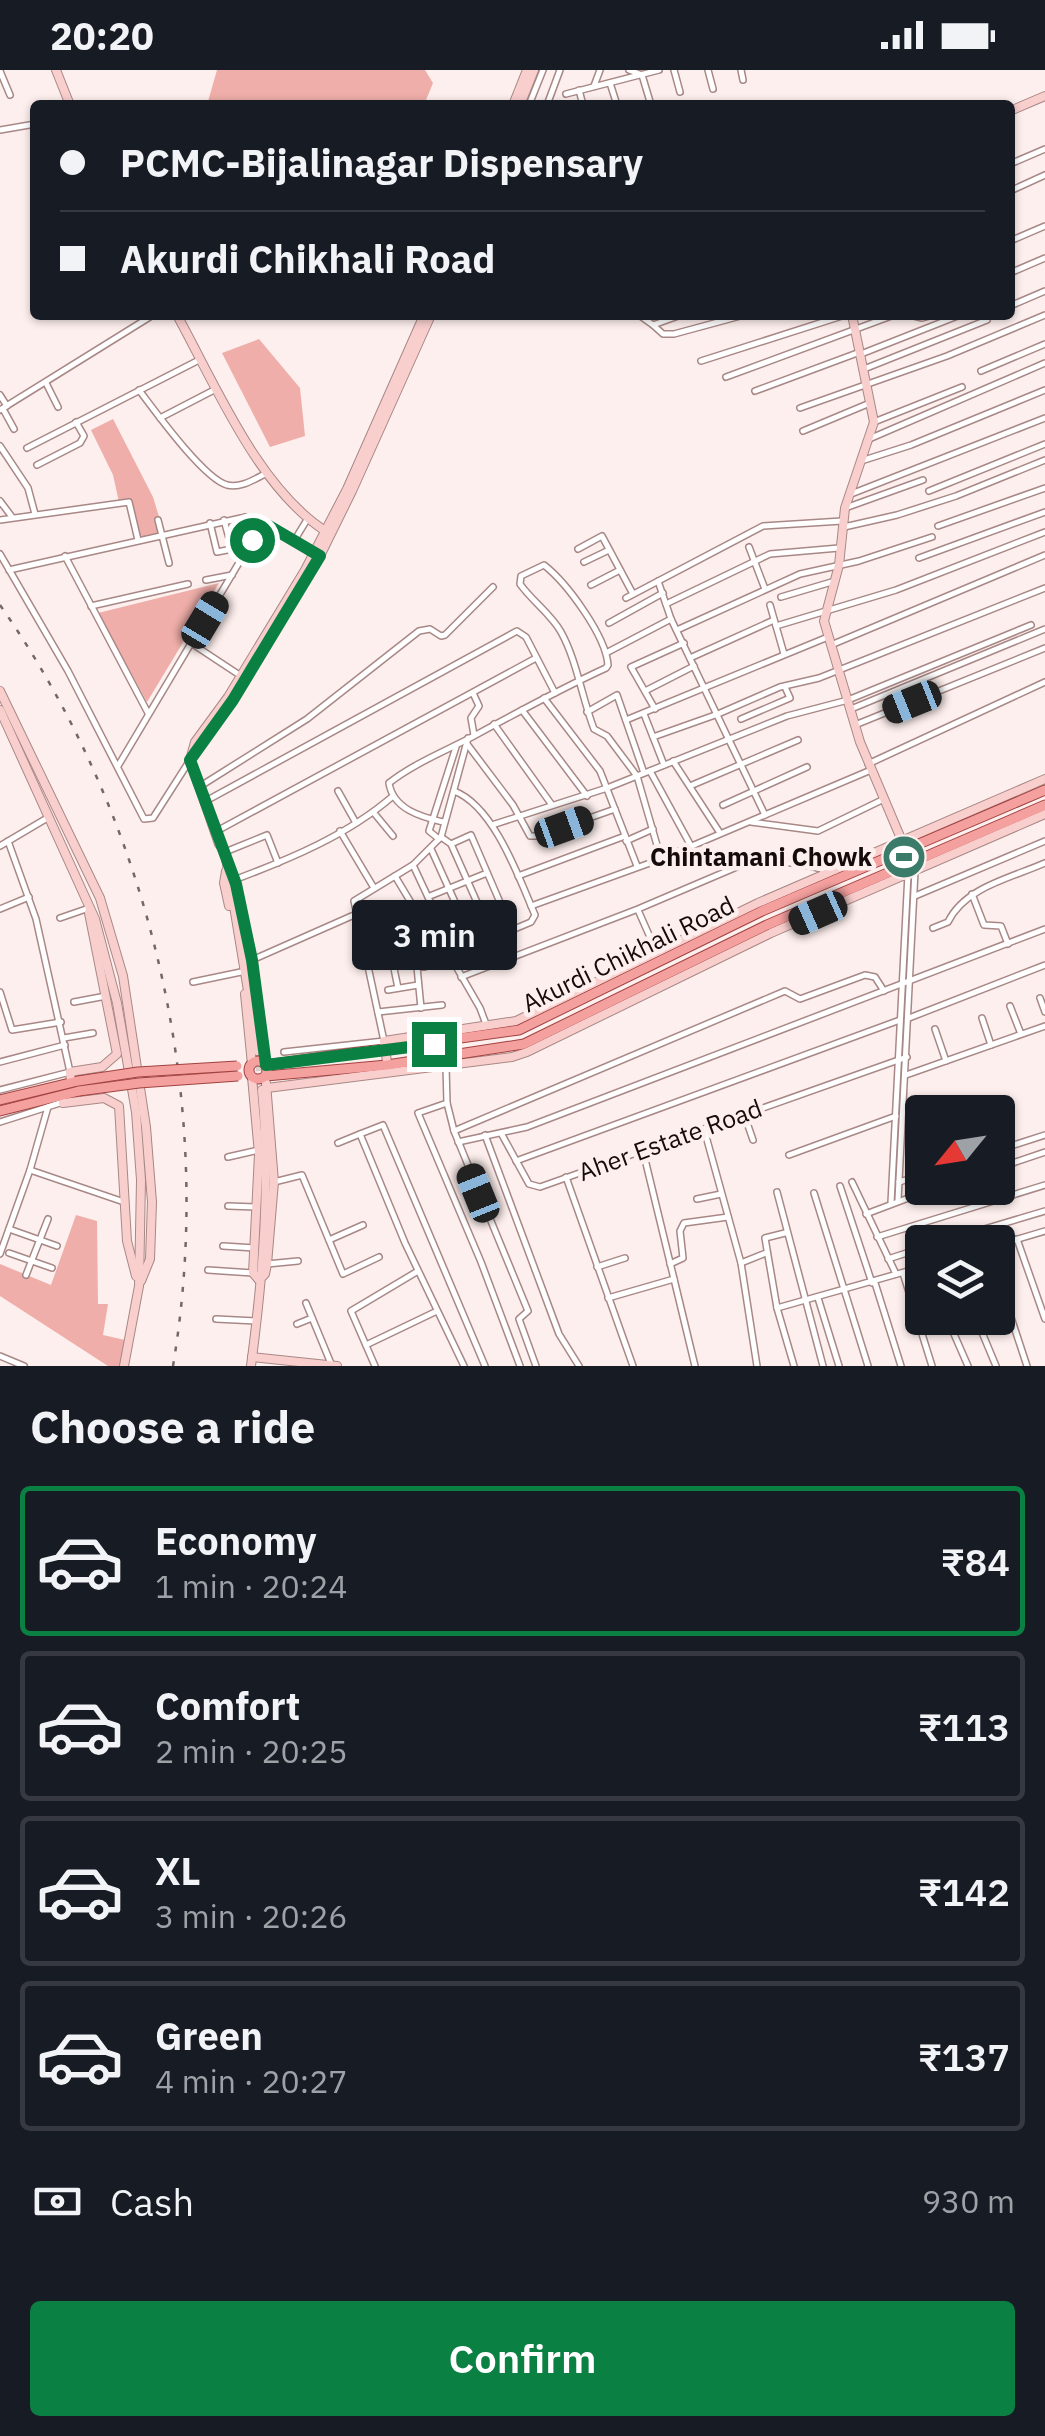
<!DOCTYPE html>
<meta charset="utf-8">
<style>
:root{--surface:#171b24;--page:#242831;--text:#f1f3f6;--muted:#9ea1a6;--line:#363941;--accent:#0b8043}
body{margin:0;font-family:"IBM Plex Sans",sans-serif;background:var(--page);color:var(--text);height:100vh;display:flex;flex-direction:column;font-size:38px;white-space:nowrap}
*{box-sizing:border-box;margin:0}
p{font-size:32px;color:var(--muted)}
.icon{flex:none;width:55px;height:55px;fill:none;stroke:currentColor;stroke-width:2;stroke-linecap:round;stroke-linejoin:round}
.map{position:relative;height:1296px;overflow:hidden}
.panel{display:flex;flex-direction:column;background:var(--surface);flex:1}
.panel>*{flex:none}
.hud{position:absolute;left:30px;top:30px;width:985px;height:220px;border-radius:10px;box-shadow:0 2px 8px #0004;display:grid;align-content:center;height:220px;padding:0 30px;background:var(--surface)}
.needle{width:65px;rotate:240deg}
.tools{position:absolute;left:905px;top:1025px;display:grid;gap:20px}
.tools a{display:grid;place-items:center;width:110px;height:110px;border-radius:10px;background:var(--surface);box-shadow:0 2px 8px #0004;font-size:50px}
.end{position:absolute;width:45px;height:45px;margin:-22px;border:12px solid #0b8043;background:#fff;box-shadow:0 0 0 5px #fff}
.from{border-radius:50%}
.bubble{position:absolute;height:70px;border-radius:10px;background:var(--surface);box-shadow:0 2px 8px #0004;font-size:32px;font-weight:600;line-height:70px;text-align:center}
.car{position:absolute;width:30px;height:60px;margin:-30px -15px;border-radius:12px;box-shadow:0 0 8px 2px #0007;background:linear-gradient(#222 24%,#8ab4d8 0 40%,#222 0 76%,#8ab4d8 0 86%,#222 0)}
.hud b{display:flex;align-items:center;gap:35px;height:95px;font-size:38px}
.hud b+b{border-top:2px solid var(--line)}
.hud i{width:25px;height:25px;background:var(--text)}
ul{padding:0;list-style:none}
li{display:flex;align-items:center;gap:30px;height:150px;margin:0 20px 15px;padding:0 10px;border:5px solid var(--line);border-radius:10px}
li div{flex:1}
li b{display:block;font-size:38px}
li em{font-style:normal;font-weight:600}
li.active{border-color:var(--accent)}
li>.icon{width:90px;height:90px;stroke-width:1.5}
h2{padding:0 30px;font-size:45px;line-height:120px}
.pay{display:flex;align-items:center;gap:25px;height:110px;padding:0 30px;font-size:38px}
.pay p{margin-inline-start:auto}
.cta{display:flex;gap:20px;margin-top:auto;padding:20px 30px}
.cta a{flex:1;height:115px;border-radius:10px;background:var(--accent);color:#fff;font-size:40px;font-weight:600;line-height:115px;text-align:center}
.status{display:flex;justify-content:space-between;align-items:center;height:70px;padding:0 50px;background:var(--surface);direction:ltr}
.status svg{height:28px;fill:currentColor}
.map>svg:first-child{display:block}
</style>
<div class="status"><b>20:20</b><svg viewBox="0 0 49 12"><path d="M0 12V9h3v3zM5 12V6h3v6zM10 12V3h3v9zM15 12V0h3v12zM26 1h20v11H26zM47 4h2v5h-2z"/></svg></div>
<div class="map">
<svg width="1045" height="1296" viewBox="0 0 1045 1296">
<rect width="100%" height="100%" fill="#fdefed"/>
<!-- green -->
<g fill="#efaea9">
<path d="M217,0H425L433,13L424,35H207Z"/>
<path d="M259,269L300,318L305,366L270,377L222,283Z"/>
<path d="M113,349L153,427L164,463L138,470L130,432H119L113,405L91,360Z"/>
<path d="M219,513L147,632L98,543Z"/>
<path d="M76,1145L97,1151L98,1234H108L103,1265L125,1270L120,1296H108L0,1226V1194L51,1215Z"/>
</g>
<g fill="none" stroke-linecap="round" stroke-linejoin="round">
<!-- secondary-tunnel -->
<path stroke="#dacdcb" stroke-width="8" stroke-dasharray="8 4" stroke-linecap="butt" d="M258,981L262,1020"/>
<defs>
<g id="street">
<path d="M629,0L642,5L651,35"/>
<path d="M674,0L680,22"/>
<path d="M708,0L713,19"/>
<path d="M741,0L743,10"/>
<path d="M0,1L10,25"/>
<path d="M610,13L617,35"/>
<path d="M594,16L600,0"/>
<path d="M579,20L583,35"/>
<path d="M566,24L659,0"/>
<path d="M529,35L543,0"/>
<path d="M547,35L560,0"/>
<path d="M0,60L35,54"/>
<path d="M1010,94L1045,79"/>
<path d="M1010,121L1045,105"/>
<path d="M1010,171L1045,156"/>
<path d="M1010,203L1045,188"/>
<path d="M1010,236L1045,221"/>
<path d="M639,245L653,255L681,245"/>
<path d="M910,245L922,248L933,245"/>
<path d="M653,255L663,264H674L744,245"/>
<path d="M861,284L960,245"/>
<path d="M701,291L845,245"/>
<path d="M864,299L987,250"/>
<path d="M981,301L1045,274"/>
<path d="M726,307L894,245"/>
<path d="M46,313L58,337"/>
<path d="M139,320C155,341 203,408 227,415C241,418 253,410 265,404"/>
<path d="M755,321L860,282"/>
<path d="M0,325L7,336"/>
<path d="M800,338L947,286L1045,245"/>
<path d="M3,339L14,359"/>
<path d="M0,340L153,245"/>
<path d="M160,348L214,320"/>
<path d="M874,352L962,317"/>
<path d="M803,361L870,333"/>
<path d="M869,369L1045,293"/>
<path d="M0,376L28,418L35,444"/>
<path d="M27,378L199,290"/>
<path d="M861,391L911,375L1045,320"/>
<path d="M37,395L80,373L84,366L76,352"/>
<path d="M929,421L1045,374"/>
<path d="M851,424L1045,348"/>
<path d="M0,431L12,447"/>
<path d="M848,437L923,410"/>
<path d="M245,447L249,466"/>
<path d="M0,450L129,432L138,470"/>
<path d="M158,450L169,493"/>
<path d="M210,453L217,482L232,479L224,450"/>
<path d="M938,456L1045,418"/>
<path d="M844,457L897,445L956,426L1045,390"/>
<path d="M294,471L308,448"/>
<path d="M749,477L765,519"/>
<path d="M578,479L602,466L633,524"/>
<path d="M0,484L68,601L144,749L153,748L190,690"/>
<path d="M65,486L148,643"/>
<path d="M919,488L1045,442"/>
<path d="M584,492L609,480"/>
<path d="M9,500L241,448L254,449L313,482"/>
<path d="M206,510L232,505"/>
<path d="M658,511L671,549L765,745"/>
<path d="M591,515L620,500"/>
<path d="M781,527L835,511"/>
<path d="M626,528L763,456L842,451"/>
<path d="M666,534L770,484L839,478"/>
<path d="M770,535L784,584"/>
<path d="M91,536L188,514"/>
<path d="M609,553L663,523"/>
<path d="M776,556L896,520L1045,462"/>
<path d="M677,560L800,504L859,491L932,467"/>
<path d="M191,573L241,606"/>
<path d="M831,575L1045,485"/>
<path d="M606,583L671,549"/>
<path d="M690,588L774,550"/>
<path d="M645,621L694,596"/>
<path d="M473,623L479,636L471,648L474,665"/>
<path d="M544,628L600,701L637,796"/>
<path d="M655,639L631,597L684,573"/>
<path d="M851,639L1045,559"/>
<path d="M522,640L587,726"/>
<path d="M587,642L617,625L644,703"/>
<path d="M644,644L664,695"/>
<path d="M741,649L790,628L785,617"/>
<path d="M626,650L828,567"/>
<path d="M494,654L552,735"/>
<path d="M855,655L1045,578"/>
<path d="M653,667L718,644L780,617L819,608L1045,518"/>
<path d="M467,674L513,735L530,766H538L615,739"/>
<path d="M673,691L720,763"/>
<path d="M868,694L1045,612"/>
<path d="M118,696L262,454"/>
<path d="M650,701L691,776"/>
<path d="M690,716L798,670"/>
<path d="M199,717L307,649L419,561L430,559L441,566L445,565L493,517"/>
<path d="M338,721L356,753"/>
<path d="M454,721C494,736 519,808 535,845L531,852L450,886L480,938L486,954"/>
<path d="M204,732L517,561L526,567L555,623"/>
<path d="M723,735L807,697"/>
<path d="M374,743L393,766"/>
<path d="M443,752C421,747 393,739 389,713C413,694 445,681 472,667C516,643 560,619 606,598L608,595C606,566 567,513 544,495L521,506L520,514C532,531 551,544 561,562C577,591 582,628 594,659L607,666L637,706L661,789"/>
<path d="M751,752L818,761L884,729"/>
<path d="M492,755L607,718L787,646L848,630L1031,555"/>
<path d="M340,761L374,818"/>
<path d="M215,762L536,588"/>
<path d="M441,767L451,774L484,848"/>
<path d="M439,769L429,761L456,677"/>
<path d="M626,771L653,759"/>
<path d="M451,774L471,765L502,837"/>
<path d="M0,776L49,747"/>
<path d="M431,779L464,852"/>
<path d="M225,782L267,765L278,793"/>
<path d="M413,795L442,857"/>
<path d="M395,806L413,836"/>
<path d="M518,806L625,766"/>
<path d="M234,810C290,789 348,765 393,726"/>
<path d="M972,824L984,855L1001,856L1008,874"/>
<path d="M430,826L487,803"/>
<path d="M915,826L1045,771"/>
<path d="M531,836L661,789L871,700"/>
<path d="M0,839L29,827"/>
<path d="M638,840L657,883"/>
<path d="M60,848L89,838"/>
<path d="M933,858L948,852C965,817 1011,808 1045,793"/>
<path d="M361,869L405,842"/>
<path d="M390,879L398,918"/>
<path d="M364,884C391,879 400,870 417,897H425L438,888L426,867"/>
<path d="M252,890L354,845"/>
<path d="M417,897L421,938"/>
<path d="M461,907L638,839L746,793C765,788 811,794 829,802"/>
<path d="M193,912L241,902"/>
<path d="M388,920L418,915"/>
<path d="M0,922L12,960L61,952"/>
<path d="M1040,928L1045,942"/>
<path d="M74,932L106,926"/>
<path d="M1010,936L1021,964"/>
<path d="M378,942L442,935"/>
<path d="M909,948L1045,895"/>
<path d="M982,948L991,975"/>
<path d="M935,959L946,991"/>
<path d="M64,968L93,963"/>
<path d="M284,982L384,971L354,831L413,795L441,767L468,668"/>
<path d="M0,992L65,975"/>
<path d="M446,996L447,1033L454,1061L528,1241L519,1249L536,1296"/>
<path d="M906,1005L1045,956"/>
<path d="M0,1020L70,1002L36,849L8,771"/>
<path d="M447,1033L418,1043L481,1192L520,1296"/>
<path d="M744,1044L753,1070"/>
<path d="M0,1052L63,1032"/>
<path d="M704,1059L741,1193L757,1296"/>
<path d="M454,1061L785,921L800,929L865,905L875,907L884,921"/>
<path d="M501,1063L529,1114L540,1117L907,987"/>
<path d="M485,1065L559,1264L579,1296"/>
<path d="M458,1072L527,1057L1045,859"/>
<path d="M338,1073L360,1064"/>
<path d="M998,1080L1045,1065"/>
<path d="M643,1081L674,1209"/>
<path d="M789,1085L896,1046"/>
<path d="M228,1087L259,1080"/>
<path d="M516,1091L900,950"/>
<path d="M998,1098L1045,1082"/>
<path d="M30,1100L124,1132"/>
<path d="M566,1107L633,1296"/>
<path d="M274,1112L302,1105L343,1204L379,1187"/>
<path d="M852,1112L896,1204"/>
<path d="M899,1112L922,1105"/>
<path d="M840,1116L872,1213"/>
<path d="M777,1122L823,1296"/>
<path d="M814,1123L868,1296"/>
<path d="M697,1129L721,1124"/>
<path d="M898,1130L915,801"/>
<path d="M891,1133L908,804"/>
<path d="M228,1136L256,1137"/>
<path d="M866,1144L935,1118"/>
<path d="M9,1159L57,1176"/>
<path d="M785,1163L765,1168L777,1238L794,1296"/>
<path d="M877,1167L1045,1115"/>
<path d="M1017,1169L1045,1249"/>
<path d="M329,1170L363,1155"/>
<path d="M941,1172L1045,1141"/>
<path d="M998,1175L1045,1161"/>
<path d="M223,1176L255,1178"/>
<path d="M9,1183L52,1198"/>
<path d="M0,1184L30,1100L48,1037"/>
<path d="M888,1189L922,1178"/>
<path d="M741,1193L766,1183"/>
<path d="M267,1194L298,1191"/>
<path d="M670,1194L683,1188L680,1161L684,1153L728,1147"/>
<path d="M597,1197L625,1188"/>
<path d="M208,1200L253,1203"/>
<path d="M903,1203L932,1296"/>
<path d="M26,1205L48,1149"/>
<path d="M998,1208L1027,1296"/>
<path d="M875,1213L901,1296"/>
<path d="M908,1217L922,1213"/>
<path d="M608,1228L674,1209L695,1296"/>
<path d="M818,1228L839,1296"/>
<path d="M306,1233L332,1296"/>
<path d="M777,1238L922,1197"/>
<path d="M947,1248L968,1296"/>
<path d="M976,1248L996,1296"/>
<path d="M216,1249L256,1251"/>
<path d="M297,1254L312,1248"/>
<path d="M366,1275L437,1241"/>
<path d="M0,1286L24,1296"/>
<path d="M375,1296L351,1241L418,1201"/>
<path d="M464,1296L405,1173L360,1064L383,1055L485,1296"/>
</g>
<g id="secondary">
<path d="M56,0L70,35"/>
<path d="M513,35L527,0"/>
<path d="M520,35L534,0"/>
<path d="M1010,41L1045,26"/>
<path d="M177,245C215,314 259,420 327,462"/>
<path d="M852,245L874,352L845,438L839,495L824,551L860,672L902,771L908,796"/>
<path d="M0,621L100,828L123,906L146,1057L152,1132L150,1189L141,1211"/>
<path d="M0,640L95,849L117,933L136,1042L141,1110L139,1216L124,1296"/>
<path d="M193,681L233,630L320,486L352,421L431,245"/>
<path d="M226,801L224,813L229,836"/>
<path d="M232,805L250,877L266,995"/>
<path d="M245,924L252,994"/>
<path d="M258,981L225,782L219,774L190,690L195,672L228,627L305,500L347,419L424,245"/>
<path d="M388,999L384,971L516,951L758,833L1045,709"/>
<path d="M252,1007L259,1084L253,1203L259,1210"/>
<path d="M71,1012L70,1002L102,997L117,984L89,843"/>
<path d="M267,1018L512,987L527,982L771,863L1045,744"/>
<path d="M63,1033L104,1028L119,1036L127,1171L136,1206"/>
<path d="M259,1210L265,1204L267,1194L274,1112L266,1013"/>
<path d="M252,1287L337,1296"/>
<path d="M251,1296C263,1205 271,1112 262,1020"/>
</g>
<g id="primary">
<circle cx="258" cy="1000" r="9"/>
<path d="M266,995L519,960L762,841L1045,720"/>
<path d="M266,1006L387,995L524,974L767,855L1045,735"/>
<path d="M0,1030L78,1011"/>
<path d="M0,1041L79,1021"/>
</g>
</defs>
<!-- street casing -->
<use href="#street" stroke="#a88886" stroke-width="8"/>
<!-- secondary casing -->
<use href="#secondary" stroke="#a88886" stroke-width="10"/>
<!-- primary casing -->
<use href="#primary" stroke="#a14240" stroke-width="11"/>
<!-- street -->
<use href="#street" stroke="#fff" stroke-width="5"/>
<!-- secondary -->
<use href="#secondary" stroke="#f9cfce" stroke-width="8"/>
<!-- primary -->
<use href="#primary" stroke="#f4a09e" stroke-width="9"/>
<!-- rail -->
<path stroke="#746867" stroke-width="2.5" stroke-dasharray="5 10" stroke-linecap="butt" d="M0,535C152,752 217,1034 173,1296"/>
<defs>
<g id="primary-bridge">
<path d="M78,1011L138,1002L237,996"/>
<path d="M79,1021L139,1013L238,1006"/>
</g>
</defs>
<!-- primary-bridge casing -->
<use href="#primary-bridge" stroke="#a14240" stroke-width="11" stroke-linecap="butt"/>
<!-- primary-bridge -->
<use href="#primary-bridge" stroke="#f4a09e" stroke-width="9"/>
</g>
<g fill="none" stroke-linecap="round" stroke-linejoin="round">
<!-- route -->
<path stroke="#0b8043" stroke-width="12" d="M252,470L262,452L320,486L233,630L190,690L236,814L252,890L266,995L434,974"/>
</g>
<!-- icons -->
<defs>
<symbol id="stadium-disc" viewBox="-11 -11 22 22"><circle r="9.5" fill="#3b7b6a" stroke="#fdefed"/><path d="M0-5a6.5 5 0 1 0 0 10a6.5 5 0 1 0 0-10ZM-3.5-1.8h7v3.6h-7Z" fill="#fff"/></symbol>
</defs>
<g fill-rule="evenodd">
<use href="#stadium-disc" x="879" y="762" width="50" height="50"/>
</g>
<g text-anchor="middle" stroke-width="9" stroke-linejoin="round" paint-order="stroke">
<!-- poi labels -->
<g font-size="25" font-weight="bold" fill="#160b0b" stroke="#fdefed" text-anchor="end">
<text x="872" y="796">Chintamani Chowk</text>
</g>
<!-- street labels -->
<g font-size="25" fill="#160b0b" stroke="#fdefed">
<text transform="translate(628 884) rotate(-26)" y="9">Akurdi Chikhali Road</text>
<text transform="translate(670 1070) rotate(-20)" y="9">Aher Estate Road</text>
</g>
</g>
</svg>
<div class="tools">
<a><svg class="needle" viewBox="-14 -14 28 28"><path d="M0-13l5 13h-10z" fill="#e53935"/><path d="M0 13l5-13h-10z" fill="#9ea1a6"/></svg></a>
<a><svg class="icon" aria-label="layers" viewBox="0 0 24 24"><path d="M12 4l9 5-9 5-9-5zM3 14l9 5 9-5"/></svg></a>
</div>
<i class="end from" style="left:252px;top:470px"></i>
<i class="end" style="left:434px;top:974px"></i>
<div class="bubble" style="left:352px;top:830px;width:165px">3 min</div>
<i class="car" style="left:205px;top:550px;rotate:31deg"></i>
<i class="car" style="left:912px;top:632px;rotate:248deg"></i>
<i class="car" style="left:564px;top:757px;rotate:70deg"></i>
<i class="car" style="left:818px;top:843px;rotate:246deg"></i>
<i class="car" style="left:478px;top:1123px;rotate:338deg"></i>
<div class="hud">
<b><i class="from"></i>PCMC-Bijalinagar Dispensary</b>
<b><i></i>Akurdi Chikhali Road</b>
</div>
</div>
<section class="panel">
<h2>Choose a ride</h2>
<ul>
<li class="active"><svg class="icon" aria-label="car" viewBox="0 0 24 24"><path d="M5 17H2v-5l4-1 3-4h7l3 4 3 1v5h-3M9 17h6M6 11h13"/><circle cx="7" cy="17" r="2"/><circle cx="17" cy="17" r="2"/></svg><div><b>Economy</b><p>1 min · 20:24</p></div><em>₹84</em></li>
<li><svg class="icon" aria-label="car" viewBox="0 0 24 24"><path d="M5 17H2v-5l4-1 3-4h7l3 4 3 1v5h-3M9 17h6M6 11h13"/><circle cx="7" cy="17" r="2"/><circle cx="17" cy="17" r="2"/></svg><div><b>Comfort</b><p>2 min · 20:25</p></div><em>₹113</em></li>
<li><svg class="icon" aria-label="car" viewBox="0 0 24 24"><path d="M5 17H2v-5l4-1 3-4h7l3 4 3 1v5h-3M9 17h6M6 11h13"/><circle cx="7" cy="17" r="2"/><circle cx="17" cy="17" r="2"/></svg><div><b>XL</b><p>3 min · 20:26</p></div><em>₹142</em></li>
<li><svg class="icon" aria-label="car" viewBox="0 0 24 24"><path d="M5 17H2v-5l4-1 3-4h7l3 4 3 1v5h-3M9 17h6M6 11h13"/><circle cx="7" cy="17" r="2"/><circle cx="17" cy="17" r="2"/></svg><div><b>Green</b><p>4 min · 20:27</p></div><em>₹137</em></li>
</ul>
<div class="pay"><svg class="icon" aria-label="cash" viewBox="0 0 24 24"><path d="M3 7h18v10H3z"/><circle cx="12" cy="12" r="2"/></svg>Cash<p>930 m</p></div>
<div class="cta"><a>Confirm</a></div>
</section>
